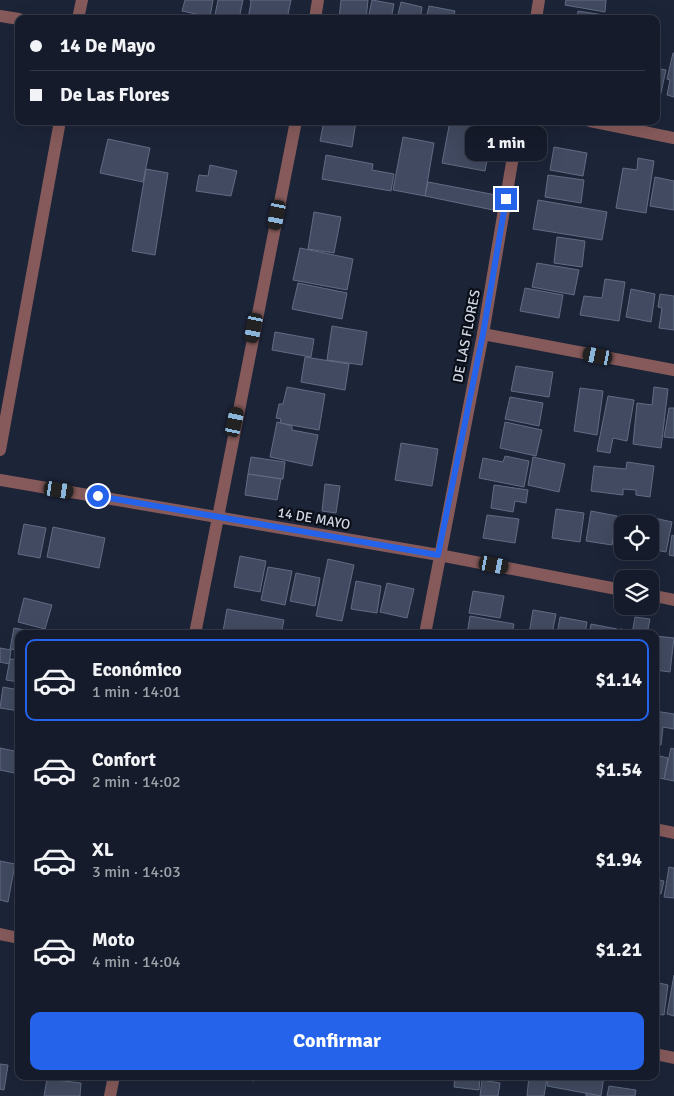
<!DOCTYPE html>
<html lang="es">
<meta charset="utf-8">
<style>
:root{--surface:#151b2a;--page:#1e2432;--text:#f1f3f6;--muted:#9da1a8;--line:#343947;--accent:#2563eb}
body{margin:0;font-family:Signika,sans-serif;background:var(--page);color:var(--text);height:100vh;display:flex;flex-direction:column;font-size:19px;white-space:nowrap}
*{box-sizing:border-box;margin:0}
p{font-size:16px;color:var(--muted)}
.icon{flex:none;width:28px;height:28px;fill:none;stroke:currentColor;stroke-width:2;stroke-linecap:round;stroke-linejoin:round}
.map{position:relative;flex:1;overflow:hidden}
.side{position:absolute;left:15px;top:630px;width:644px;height:450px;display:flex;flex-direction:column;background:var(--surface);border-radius:10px;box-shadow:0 5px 20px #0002,0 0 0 1px var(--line)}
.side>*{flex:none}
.hud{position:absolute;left:15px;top:15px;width:645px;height:110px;border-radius:10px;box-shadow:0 5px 20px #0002,0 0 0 1px var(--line);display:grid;align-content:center;height:110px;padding:0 15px;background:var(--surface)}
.controls{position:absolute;left:614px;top:515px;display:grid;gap:10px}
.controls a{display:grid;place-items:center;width:45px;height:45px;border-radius:10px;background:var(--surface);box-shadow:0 5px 20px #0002,0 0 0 1px var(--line);font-size:25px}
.end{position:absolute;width:22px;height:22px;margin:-11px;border:6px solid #2563eb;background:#fff;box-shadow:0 0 0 2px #fff}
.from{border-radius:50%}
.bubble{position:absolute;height:35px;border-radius:10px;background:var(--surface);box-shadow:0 5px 20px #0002,0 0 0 1px var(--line);font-size:16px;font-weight:700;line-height:35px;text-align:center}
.car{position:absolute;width:15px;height:30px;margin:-15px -8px;border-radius:6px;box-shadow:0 0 4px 1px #0007;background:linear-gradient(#222 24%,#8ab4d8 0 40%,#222 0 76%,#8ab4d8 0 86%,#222 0)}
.hud b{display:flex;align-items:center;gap:18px;height:48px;font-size:19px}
.hud b+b{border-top:1px solid var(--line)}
.hud i{width:12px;height:12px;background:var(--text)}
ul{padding:9px 0 0;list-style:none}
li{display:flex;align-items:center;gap:15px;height:82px;margin:0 10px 8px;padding:0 5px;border:2px solid transparent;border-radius:10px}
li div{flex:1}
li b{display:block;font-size:19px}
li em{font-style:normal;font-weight:700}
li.on{border-color:var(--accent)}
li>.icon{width:45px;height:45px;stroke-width:1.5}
.cta{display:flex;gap:10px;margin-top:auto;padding:10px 15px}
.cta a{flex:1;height:58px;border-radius:10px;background:var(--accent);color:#fff;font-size:20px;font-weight:700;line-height:58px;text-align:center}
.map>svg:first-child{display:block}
</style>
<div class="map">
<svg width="674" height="1096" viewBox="0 0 674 1096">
<rect width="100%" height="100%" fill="#1c2438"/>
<!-- building -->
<g fill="#414a60" stroke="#616c84">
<path d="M185,0H213L210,17L182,11Z"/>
<path d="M218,0H243L239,19L215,15Z"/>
<path d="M250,0H291L287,19H248L251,2Z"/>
<path d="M341,0H368L366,19H339Z"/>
<path d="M372,0L394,4L391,19H368Z"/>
<path d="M566,0H606L605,12L565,5Z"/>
<path d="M401,2L422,7L420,19H397Z"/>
<path d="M429,6L455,11L453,19H426Z"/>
<path d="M578,11L610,16L609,19H577Z"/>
<path d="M673,53H674V97L667,95L670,80L667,79Z"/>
<path d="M656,68L666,70L660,97L656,96Z"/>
<path d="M324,121H356L352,147L320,141Z"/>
<path d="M450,121L493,128L485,171L442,163Z"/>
<path d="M403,137L434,143L425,196L393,190Z"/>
<path d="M108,139L150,148L143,182L100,173Z"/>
<path d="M554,147L587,153L583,176L550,170Z"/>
<path d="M326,155L373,164L372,170L394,174L391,191L322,179Z"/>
<path d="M638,158L654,161L646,213L616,208L623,168L637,170Z"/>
<path d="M210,165L237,171L231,196L196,191L199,175L208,176Z"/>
<path d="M146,169L168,173L155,255L132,251Z"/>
<path d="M548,175L584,180L581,203L545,197Z"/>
<path d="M655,177L674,181V210L650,206Z"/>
<path d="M428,182L496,195L493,210L425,196Z"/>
<path d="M538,200L607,212L602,240L533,229Z"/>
<path d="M314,212L341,217L334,253L308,249Z"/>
<path d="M557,237L585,241L582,267L554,263Z"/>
<path d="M300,248L353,259L347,290L293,280Z"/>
<path d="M537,263L579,270L574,295L532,287Z"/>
<path d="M605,279L625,282L619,321L580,315L584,296L602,298Z"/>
<path d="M298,283L347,293L342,319L292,309Z"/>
<path d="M525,288L563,295L559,318L520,311Z"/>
<path d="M631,289L655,294L651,322L626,317Z"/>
<path d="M660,294L674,296V330L659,328L662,308L658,307Z"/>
<path d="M332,326L367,332L362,365L327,360Z"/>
<path d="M275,332L314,339L311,357L272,350Z"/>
<path d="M305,357L349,364L345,390L301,382Z"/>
<path d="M516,366L553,372L549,397L511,391Z"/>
<path d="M287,387L325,394L319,430L280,423L281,419L276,418L279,404H283Z"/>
<path d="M654,387L668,389L661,448L633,444L637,403L652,405Z"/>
<path d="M580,388L603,391L597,435L574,431Z"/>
<path d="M608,396L634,400L627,441L613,438L610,453L597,451Z"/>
<path d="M510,397L543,403L539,426L505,419Z"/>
<path d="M669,408H674V438L664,437Z"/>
<path d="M277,422L292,426V430L318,435L312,466L270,457Z"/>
<path d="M505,422L542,430L536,456L500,448Z"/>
<path d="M401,443L438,449L432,486L395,480Z"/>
<path d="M505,456L529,461L524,487L479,478L483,458L503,462Z"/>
<path d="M251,457L285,462L283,479L248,474Z"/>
<path d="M533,457L565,464L559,492L528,485Z"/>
<path d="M627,462L654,466L650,497L636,495V490L623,489V495L591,491L594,466L626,469Z"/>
<path d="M248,474L281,479L277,500L245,495Z"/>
<path d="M325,484L340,486L336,513L322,511Z"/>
<path d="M494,485L528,490L526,503L515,501L513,512L491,508Z"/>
<path d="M556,509L584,513L580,542L552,538Z"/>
<path d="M591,511L617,516L612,545L586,541Z"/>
<path d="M487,515L519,519L515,543L483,538Z"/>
<path d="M630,516L644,518L642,524H629Z"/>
<path d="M650,517L672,522L666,552L650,549Z"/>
<path d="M618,522L626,524H622V543L614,542Z"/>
<path d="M24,524L46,528L40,558L18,554Z"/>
<path d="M53,527L105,538L99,568L47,557Z"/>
<path d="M672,535L674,536V556L669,555Z"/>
<path d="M240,556L266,561L260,592L234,587Z"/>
<path d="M328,559L354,565L342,621L316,616Z"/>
<path d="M268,567L292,571L285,605L261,600Z"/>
<path d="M296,573L320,578L315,606L290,601Z"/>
<path d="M356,581L381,586L377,613L351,609Z"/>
<path d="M387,583L414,589L407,618L380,612Z"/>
<path d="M473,591L504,596L500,618L469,613Z"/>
<path d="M24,598L52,605L45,629L18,622Z"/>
<path d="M227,609L284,620L281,634H240L223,631Z"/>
<path d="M533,610L556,614L552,634H529Z"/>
<path d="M470,616L514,624L512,634H467Z"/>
<path d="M560,617L587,622L585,634H557Z"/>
<path d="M635,617L650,619L647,634H632Z"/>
<path d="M591,624L617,629L616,634H589Z"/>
<path d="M14,628L45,634H19V650L10,649Z"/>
<path d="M620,629L633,631L632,634H619Z"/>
<path d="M655,636L674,638L670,672L655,670Z"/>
<path d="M0,648L11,650L9,664L0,662Z"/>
<path d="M10,659L19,660V682L6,680Z"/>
<path d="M3,687L19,690V711L0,708Z"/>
<path d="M655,711L674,714V729L663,727L661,745L655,744Z"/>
<path d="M0,748L19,752V774L0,770Z"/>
<path d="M671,748L674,749V781L664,779Z"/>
<path d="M655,752H658L655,770Z"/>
<path d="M660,756L668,758L664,779L655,777Z"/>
<path d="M0,861L15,864L8,902L0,900Z"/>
<path d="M669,867L674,868V898L664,897Z"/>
<path d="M655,879L664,881L661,894L655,892Z"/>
<path d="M674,975V1016L667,1014Z"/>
<path d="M655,982L668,985L664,1015L655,1014Z"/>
<path d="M0,1064L8,1065L4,1090L0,1089Z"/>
<path d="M232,1076H255L254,1081Z"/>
<path d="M455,1076H480L479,1090L454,1087Z"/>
<path d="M529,1076L547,1078L544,1096H527Z"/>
<path d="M549,1076H604L601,1096L547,1086Z"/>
<path d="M47,1079L81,1083L80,1096H44Z"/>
<path d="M482,1080L500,1083L498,1096H480Z"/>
<path d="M609,1086L636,1090L635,1096H607Z"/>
<path d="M586,1093L601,1096H586Z"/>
</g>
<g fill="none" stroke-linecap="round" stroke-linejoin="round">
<!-- minor -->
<g stroke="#865a5a" stroke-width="12">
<path d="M0,16L19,19"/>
<path d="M78,19L82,0"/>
<path d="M315,19L318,0"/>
<path d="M536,19L539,0"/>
<path d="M590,121L674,138"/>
<path d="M483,334L674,370"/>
<path d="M0,450L60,121"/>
<path d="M0,480L439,555L622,590"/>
<path d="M650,595L674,600"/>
<path d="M195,634L296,121"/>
<path d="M425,634L483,334L519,121"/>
<path d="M655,829L674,833"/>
<path d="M0,934L19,938"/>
<path d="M655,1054L674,1058"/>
<path d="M110,1096L114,1076"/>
</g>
</g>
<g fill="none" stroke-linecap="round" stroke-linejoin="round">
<!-- route -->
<path stroke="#2563eb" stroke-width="6" d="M98,496L438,555L483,334L506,199"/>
</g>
<g text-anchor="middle" stroke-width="4.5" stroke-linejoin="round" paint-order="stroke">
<!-- street labels -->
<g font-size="14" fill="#d3d9e7" stroke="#0a0e17">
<text transform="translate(466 336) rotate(-79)" y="5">DE LAS FLORES</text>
<text transform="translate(314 518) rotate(10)" y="5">14 DE MAYO</text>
</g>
</g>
</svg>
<div class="controls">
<a><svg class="icon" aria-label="locate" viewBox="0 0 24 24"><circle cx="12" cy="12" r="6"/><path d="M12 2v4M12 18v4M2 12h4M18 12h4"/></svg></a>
<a><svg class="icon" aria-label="layers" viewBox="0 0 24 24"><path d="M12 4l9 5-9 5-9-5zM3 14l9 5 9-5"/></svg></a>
</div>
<i class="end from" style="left:98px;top:496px"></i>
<i class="end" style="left:506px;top:199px"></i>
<div class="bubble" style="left:465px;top:126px;width:82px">1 min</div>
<i class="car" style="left:277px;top:215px;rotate:191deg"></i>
<i class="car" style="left:254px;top:328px;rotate:191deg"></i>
<i class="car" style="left:598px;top:356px;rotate:281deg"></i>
<i class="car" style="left:235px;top:422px;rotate:12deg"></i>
<i class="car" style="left:59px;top:490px;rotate:99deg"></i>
<i class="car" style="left:494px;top:565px;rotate:101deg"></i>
<div class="hud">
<b><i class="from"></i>14 De Mayo</b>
<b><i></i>De Las Flores</b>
</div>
<section class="side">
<ul>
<li class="on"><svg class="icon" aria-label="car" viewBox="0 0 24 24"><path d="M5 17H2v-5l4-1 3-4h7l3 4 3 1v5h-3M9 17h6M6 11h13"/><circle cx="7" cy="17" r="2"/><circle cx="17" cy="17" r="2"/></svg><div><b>Económico</b><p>1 min · 14:01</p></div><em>$1.14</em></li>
<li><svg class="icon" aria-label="car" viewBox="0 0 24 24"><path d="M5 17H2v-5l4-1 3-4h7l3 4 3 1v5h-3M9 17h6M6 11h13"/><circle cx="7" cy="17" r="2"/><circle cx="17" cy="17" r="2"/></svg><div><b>Confort</b><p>2 min · 14:02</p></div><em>$1.54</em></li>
<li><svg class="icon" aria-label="car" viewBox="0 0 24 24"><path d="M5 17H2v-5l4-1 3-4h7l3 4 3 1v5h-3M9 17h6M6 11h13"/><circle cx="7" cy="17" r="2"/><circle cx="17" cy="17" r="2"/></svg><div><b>XL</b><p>3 min · 14:03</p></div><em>$1.94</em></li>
<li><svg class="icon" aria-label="car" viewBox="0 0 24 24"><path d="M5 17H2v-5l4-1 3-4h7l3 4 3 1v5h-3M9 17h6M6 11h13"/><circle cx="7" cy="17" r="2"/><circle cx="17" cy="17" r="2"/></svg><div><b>Moto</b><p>4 min · 14:04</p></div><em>$1.21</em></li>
</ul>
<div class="cta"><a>Confirmar</a></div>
</section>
</div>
